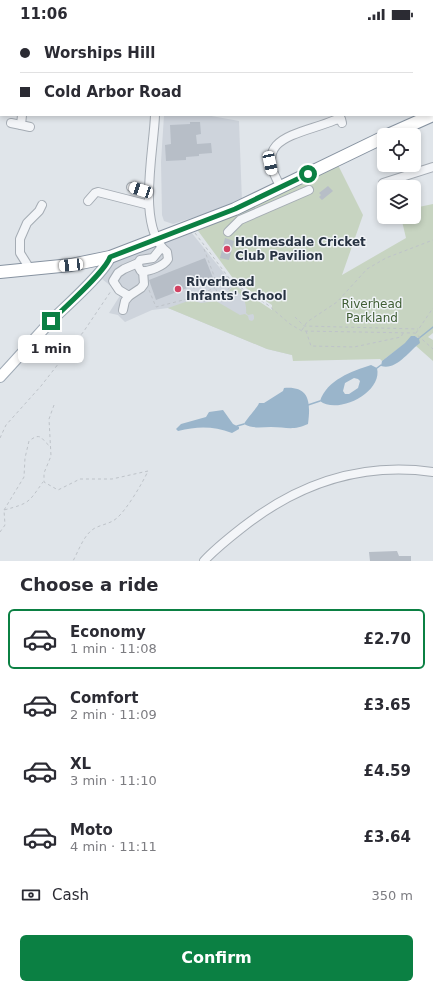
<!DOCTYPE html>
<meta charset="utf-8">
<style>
:root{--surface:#fff;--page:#f7f7f7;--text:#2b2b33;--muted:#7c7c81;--line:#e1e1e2;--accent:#0b8043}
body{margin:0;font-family:"DejaVu Sans",sans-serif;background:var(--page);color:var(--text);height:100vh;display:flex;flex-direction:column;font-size:15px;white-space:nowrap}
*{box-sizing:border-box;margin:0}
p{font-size:13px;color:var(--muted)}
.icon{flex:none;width:22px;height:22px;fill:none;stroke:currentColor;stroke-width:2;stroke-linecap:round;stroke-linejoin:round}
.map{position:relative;height:533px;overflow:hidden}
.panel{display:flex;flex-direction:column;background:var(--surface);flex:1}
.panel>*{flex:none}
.top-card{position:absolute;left:0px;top:0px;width:433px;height:88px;box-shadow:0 2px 6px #0003;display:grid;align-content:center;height:88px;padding:0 20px;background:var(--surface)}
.tools{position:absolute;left:377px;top:100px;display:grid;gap:8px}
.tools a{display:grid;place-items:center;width:44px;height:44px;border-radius:6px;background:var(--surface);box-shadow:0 2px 6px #0003;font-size:20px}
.end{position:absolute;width:18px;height:18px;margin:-9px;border:5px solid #0b8043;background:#fff;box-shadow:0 0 0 2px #fff}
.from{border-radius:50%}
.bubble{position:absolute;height:28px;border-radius:6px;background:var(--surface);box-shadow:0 2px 6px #0003;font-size:13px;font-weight:800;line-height:28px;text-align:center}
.car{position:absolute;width:12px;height:24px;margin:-12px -6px;border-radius:5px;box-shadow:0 0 3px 1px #0007;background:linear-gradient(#fff 24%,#345 0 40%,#fff 0 76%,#345 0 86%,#fff 0)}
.top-card b{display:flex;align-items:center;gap:14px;height:38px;font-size:15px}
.top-card b+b{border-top:1px solid var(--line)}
.top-card i{width:10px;height:10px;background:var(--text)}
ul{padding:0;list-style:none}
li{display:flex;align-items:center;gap:12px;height:60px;margin:0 8px 6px;padding:0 12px;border:2px solid transparent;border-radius:6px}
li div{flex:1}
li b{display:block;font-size:15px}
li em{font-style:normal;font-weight:800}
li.active{border-color:var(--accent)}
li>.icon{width:36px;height:36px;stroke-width:1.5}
h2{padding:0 20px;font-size:18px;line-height:48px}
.pay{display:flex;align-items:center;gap:10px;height:44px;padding:0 20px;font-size:15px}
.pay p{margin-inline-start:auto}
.button{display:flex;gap:8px;margin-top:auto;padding:8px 20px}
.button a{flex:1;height:46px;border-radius:6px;background:var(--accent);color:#fff;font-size:16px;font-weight:800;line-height:46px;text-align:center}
.status{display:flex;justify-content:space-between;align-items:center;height:28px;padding:0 20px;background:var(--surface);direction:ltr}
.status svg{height:11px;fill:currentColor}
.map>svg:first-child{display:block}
</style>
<div class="status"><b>11:06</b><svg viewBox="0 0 49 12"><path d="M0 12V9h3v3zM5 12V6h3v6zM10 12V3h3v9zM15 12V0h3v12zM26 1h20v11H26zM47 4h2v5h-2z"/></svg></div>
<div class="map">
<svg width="433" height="533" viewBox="0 0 433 533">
<rect width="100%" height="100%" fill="#e0e5ea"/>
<!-- built -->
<g fill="#ced4dc">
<path d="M164,87H206L239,93L242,174L173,196L164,193L162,187L161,134Z"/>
<path d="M191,204L232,255L252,268L290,299L292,327L267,321L168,280L152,282L125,294L118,287L109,285L121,266L102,251L107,240L115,233Z"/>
</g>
<!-- green -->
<path fill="#c7d4c1" d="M335,131L363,187L342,247L406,210L401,189H414V180L433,176V305L428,309L433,312V333L416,318L419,314V311L415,308L382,333L380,331L293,333L292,327L267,321L168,280L191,272L201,275L216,273L240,287L245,286L248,288L249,292L252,293L254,291V288L253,286L248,287L246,285C247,277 244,267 236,263L228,264L234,257L272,282V277L235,253L193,196Z"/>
<!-- water -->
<g fill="#9ab5cb" fill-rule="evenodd">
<path d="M411,308H415L419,311L420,315C409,323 396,343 381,338L382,333L405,315Z"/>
<path d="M371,337L377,340C383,365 337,387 320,373C327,352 352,343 371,337ZM354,350L358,351L360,353L358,360L349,366H345L343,363L345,355Z"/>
<path d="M284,360C309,358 311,373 308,396C293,403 286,399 271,399C261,399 253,401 244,396C247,390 258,379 259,375H264L283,363Z"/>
<path d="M223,382L233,396L239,399V401L232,405C213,398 198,398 178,403L176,401L181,396L206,389L209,384Z"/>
</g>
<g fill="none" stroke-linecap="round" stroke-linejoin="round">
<!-- stream -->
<g stroke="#9ab5cb" stroke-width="1.5">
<path d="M418,311L433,299"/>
<path d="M377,340L381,337"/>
<path d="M308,377L320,373"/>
<path d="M237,398L244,396"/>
</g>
</g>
<!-- building -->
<g fill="#b7bec7">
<path d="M190,94H200L201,106L196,107L197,116L211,115L212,125L199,126V128L186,129V132L166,133L165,117L171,116L170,97L190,96Z"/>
<path d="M328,158L333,163L322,172L319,169L321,167L319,165Z"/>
<path d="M225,210L234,213L229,232L220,230Z"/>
<path d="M205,230L213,250L156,272L149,252Z"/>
<path d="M397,523L399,528H411V533H370L369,524Z"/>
</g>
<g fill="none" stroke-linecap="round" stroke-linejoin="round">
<defs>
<g id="minor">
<path d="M33,1V0"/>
<path d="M167,1V0"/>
<path d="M307,1L308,0"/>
<path d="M22,87L21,97L30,99"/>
<path d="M155,87C154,122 136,200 167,224L168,231C164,238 149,244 141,243C138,239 137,236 140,232L153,230L161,220"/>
<path d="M11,95L21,97"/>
<path d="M383,155L433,139"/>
<path d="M131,159L149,165"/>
<path d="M281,159C249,108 300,107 335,92L341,91L342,95"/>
<path d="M88,173L95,165L98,164L149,177"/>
<path d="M228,204L240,192L309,162"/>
<path d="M138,235L124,241L118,245L113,253L119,262L129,268L141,260L144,256L143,243"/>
<path d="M30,241L20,225V211L27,195L39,183L42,177"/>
<path d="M123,282L125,273L129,268"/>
<path d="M204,533C216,520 229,510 243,499C299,455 362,434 433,444"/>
</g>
<path id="major" d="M0,349C18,330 34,311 52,292C64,280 106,243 110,229"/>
<g id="highway">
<path d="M388,107L433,87"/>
<path d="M0,244L71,237L110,229L235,181L384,109"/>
</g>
</defs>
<!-- minor casing -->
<use href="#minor" stroke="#a5acb4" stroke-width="10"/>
<!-- major casing -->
<use href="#major" stroke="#9faab6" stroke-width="12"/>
<!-- highway casing -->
<use href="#highway" stroke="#8793a1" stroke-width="14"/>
<!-- path -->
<g stroke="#bec3c9" stroke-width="1" stroke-dasharray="3 3" stroke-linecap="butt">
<path d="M179,1V0"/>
<path d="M195,205L232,254L268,277L290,296L302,303L415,305L433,321"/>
<path d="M204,221L216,253V262L220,266L224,267L233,255"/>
<path d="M193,258L199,272C206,275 213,272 218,266"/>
<path d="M149,262L156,279L191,270L199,272"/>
<path d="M197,267L215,260"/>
<path d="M295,289L304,298L418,301"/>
<path d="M302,302L307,294L337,274L367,241L386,230L433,212"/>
<path d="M306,303L311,318L354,319L401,309L403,305"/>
<path d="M416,305L433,280"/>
<path d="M54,377L49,391L51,428L44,445V454L58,462L80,451H112L148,443C142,456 127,481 117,490C110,496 103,496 95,500C84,506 79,522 73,533"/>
<path d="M0,410L6,397L41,358L84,303L111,263"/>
<path d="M4,482L24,449L25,430L29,413C42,403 41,412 51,419"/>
<path d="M0,504L5,497L4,482C30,475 28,475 43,454"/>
</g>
<!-- minor -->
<use href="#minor" stroke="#f3f5f8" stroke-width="8"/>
<!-- major -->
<use href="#major" stroke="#fff" stroke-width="10"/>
<!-- highway -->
<use href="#highway" stroke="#fff" stroke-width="12"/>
</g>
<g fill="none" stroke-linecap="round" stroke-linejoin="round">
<!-- route -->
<path stroke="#0b8043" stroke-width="5" d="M51,293C64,280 106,243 110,229L235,181L308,146"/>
</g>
<!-- markers -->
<g fill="#d24262" stroke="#f0f3f7" stroke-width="1.5">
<circle cx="227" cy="221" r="4"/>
<circle cx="178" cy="261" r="4"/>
</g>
<g text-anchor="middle" stroke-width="3" stroke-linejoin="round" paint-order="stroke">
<!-- poi labels -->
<g font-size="12" font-weight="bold" fill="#283342" stroke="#f0f3f7" text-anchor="start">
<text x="235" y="218">Holmesdale Cricket<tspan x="235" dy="14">Club Pavilion</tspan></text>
<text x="186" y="258">Riverhead<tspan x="186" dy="14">Infants' School</tspan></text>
</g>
<!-- park labels -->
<g font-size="12" fill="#405e35" stroke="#f0f3f7">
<text x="372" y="280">Riverhead<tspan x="372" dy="14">Parkland</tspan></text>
</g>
</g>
</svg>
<div class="tools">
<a><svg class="icon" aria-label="locate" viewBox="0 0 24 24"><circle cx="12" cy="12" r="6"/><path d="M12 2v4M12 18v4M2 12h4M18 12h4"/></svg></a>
<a><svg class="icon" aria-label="layers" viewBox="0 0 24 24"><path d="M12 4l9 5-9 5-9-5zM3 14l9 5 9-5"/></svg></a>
</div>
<i class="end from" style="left:308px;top:146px"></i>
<i class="end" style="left:51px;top:293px"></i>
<div class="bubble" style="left:18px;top:307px;width:66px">1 min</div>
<i class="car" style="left:270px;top:135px;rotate:168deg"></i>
<i class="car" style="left:141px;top:162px;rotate:288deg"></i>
<i class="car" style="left:71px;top:237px;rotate:265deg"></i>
<div class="top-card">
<b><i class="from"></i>Worships Hill</b>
<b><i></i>Cold Arbor Road</b>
</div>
</div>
<section class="panel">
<h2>Choose a ride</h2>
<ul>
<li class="active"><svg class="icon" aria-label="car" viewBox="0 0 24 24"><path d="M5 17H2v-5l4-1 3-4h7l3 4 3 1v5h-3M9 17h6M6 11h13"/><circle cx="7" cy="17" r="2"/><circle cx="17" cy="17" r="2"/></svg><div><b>Economy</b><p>1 min · 11:08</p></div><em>£2.70</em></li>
<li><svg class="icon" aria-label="car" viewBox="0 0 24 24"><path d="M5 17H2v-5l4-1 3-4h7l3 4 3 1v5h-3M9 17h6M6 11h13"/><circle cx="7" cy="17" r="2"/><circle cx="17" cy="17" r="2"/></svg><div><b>Comfort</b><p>2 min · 11:09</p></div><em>£3.65</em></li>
<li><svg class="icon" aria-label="car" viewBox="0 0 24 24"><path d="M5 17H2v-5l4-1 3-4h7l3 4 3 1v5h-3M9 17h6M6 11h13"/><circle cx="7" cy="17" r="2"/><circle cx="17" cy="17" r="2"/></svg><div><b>XL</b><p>3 min · 11:10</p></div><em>£4.59</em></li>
<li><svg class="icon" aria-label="car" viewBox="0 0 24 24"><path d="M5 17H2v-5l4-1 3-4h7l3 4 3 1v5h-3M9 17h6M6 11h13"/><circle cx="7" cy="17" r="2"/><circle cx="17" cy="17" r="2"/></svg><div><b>Moto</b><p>4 min · 11:11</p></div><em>£3.64</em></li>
</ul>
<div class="pay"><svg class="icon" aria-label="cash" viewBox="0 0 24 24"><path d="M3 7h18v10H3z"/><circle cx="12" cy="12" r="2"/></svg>Cash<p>350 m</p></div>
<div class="button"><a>Confirm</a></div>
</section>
